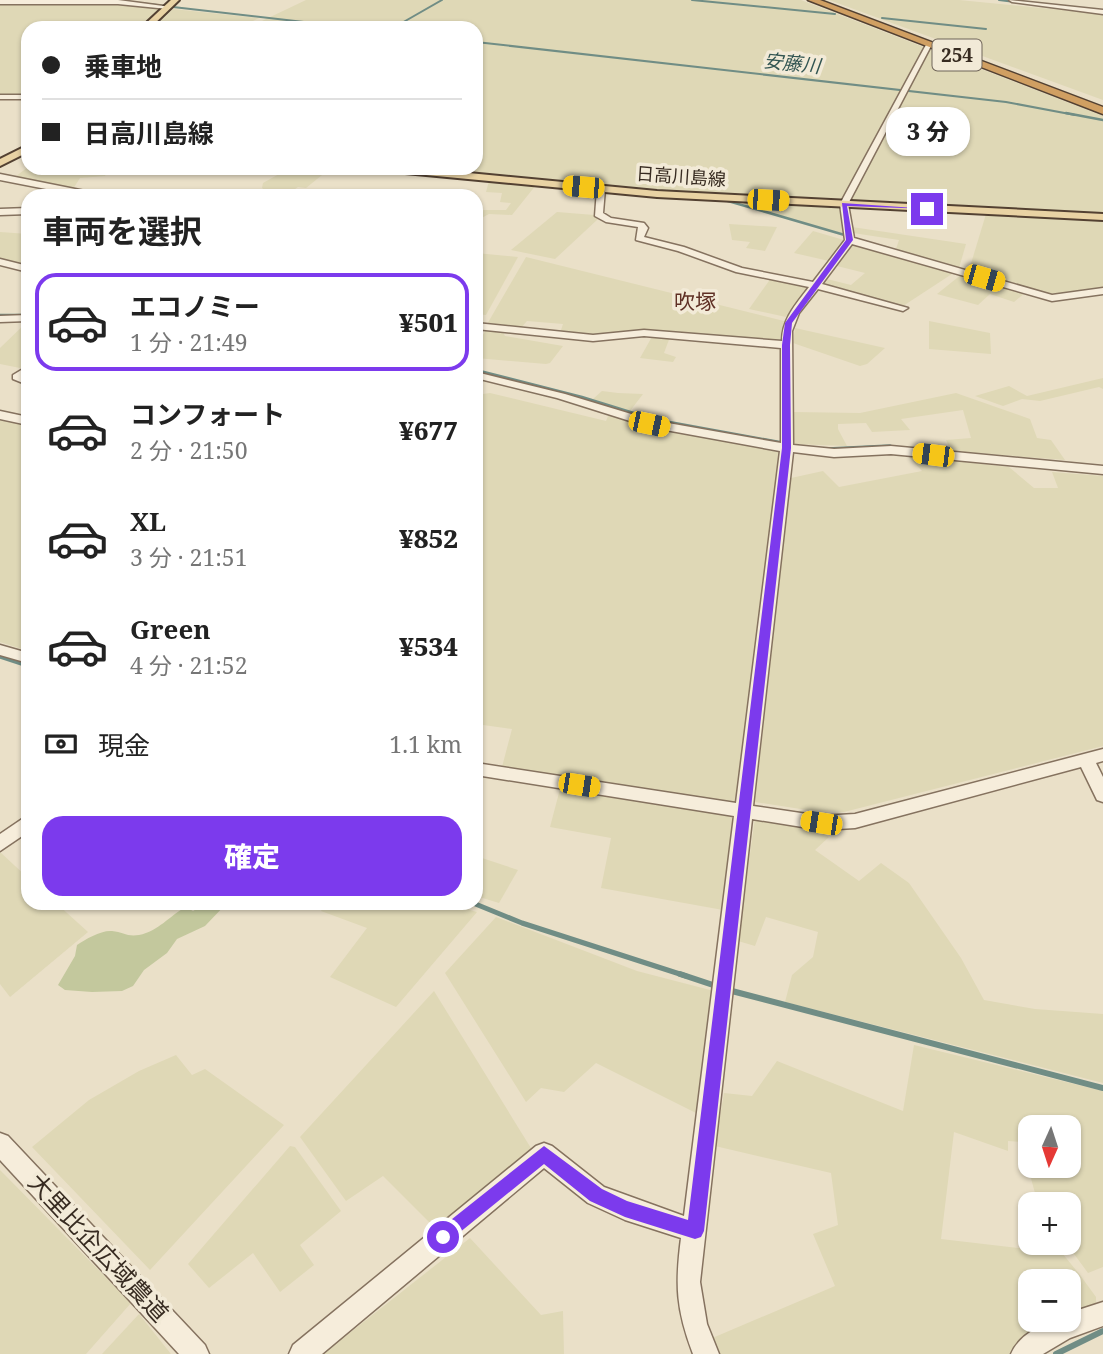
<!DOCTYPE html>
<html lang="ja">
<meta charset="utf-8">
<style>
:root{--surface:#fff;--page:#f2f2f2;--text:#222;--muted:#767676;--line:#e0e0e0;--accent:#7c3aed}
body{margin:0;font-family:"Noto Serif","Noto Sans JP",serif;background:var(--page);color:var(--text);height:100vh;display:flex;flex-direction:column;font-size:26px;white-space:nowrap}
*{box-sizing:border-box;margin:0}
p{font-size:23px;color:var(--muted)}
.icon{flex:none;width:38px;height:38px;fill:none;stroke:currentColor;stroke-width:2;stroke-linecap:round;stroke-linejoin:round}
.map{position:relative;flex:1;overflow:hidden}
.details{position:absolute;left:21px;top:189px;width:462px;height:721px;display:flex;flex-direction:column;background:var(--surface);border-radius:21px;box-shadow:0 2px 5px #0004}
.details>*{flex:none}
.banner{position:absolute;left:21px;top:21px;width:462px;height:154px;border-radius:21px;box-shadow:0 2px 5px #0004;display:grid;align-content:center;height:154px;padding:0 21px;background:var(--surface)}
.needle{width:46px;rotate:183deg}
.buttons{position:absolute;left:1018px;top:1115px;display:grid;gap:14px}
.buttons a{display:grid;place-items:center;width:63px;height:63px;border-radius:14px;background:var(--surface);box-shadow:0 2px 5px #0004;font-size:35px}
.end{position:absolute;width:32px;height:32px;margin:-16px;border:9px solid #7c3aed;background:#fff;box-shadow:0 0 0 4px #fff}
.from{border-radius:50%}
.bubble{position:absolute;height:49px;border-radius:21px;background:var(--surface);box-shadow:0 2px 5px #0004;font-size:23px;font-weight:800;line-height:49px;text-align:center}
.car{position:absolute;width:21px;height:42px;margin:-21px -10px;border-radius:9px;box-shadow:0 0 5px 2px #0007;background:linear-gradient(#f5c518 24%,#345 0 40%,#f5c518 0 76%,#345 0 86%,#f5c518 0)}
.banner b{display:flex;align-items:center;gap:24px;height:66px;font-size:26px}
.banner b+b{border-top:2px solid var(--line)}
.banner i{width:18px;height:18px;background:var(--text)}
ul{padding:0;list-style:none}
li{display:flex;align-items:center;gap:21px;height:98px;margin:0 14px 10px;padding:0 7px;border:4px solid transparent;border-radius:21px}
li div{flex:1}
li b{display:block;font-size:26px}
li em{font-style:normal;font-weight:800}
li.active{border-color:var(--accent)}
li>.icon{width:63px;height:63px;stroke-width:1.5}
h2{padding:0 21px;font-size:32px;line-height:84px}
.pay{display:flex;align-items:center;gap:18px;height:77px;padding:0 21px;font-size:26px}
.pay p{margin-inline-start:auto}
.cta{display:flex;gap:14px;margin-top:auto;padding:14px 21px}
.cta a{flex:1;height:80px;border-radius:21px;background:var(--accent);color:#fff;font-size:28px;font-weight:800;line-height:80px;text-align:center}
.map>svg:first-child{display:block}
</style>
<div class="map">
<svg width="1103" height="1354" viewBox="0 0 1103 1354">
<rect width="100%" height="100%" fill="#eae0c8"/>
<!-- farmland -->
<g fill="#dfd8b6" fill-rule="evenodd">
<path d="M306,0H801L1103,116V214L737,196L413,168H476V28H247Z"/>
<path d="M829,0H959L1103,14V100Z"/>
<path d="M0,3H121L161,7L140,28H28V95H0Z"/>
<path d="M173,9L259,18L239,28H153Z"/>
<path d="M28,167L75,169L109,168L105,176L80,178L73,189L15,177Z"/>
<path d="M288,169L322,175L306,188L298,187L285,196L263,195L266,191L262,188L263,183Z"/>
<path d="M489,181L536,185L512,215L489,214L476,221V210H506L511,203L500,202L502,193L486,192Z"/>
<path d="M734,202L840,207L844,234L735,202Z"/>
<path d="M557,212L594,215L598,219L555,259L511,250Z"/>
<path d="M986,214L1103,220V287L1051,294L969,270Z"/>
<path d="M729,224L777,227L765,251L746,248L750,242L732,240Z"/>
<path d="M852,227L966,244L959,268L896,249L899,240L853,233Z"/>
<path d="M813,231L844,240L829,261L794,253Z"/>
<path d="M0,232L28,234V265L0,259Z"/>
<path d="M855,243L955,272L903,306L823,285L827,279L851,285L865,273L837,266L850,244Z"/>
<path d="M476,253L518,257L486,315L476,314Z"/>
<path d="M526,257L784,321L781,340L650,331L591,336L560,333L563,324L527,321L520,329L486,326Z"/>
<path d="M962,274L1025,293L1014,302L990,294L978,305L937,294Z"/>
<path d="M771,278L809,286L786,317L749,309Z"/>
<path d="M28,321V363L20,368L0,364V348Z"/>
<path d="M929,321L990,333L991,354L929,349Z"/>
<path d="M795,328L885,348L867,364L860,366L793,343Z"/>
<path d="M486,330L503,332L505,336L563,346L550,363L546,364L476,358V346Z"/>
<path d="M653,335L670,337L664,353L676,357L673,362L640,358Z"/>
<path d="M1103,378V389L1099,387L1040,401L1022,399L1003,406L975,396L1009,386L1027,396Z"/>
<path d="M602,391L618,393L643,394L630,411L593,399Z"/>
<path d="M490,393L606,421L609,414L654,427L779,450L736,803L502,767L512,729L476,724V395Z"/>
<path d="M956,393L1030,419L1037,438L1051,440L1065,460L951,451L946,440L971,438L963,410L901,419L910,430L872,432L866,423L838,424V429L847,446L793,444V412L860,413Z"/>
<path d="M0,419L28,425V651L0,642Z"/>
<path d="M908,456L1009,467L1034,488H1058L1052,472L1103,476V746L844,812L807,810L755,802L791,478L823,471L839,487L922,471Z"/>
<path d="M560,789L735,817L723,910L601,888L611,838L550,827Z"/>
<path d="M755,818L818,828L829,837L815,850L859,881L881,863L909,883L961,958L984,1000L1035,1009L1103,1014V1083L785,1002L792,975L813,957L818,932L766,917L755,946L738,941Z"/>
<path d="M0,852L28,878V903H56L88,932L10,997L0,984Z"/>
<path d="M476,856L518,870L499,903L476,896Z"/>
<path d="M325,903H445L477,912L396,1007L330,977L367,928L321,911Z"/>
<path d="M496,917L637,971L714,991L698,1114L596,1063L564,1092L541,1088L526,1102L445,973Z"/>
<path d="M434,991L534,1153L438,1231L383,1176L346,1201L300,1137Z"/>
<path d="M914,1045L1103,1091V1267L1088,1273L1066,1243L1069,1242V1204H1038L1021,1142L1008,1141V1151L954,1132L941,1239L1062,1253L1080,1275L1096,1297V1303L1069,1316V1281H1031V1320H1062L1030,1335L1009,1354H716L710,1339L835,1286L813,1234L838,1225L831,1173L715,1146L724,1093L752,1096L777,1061L903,1111ZM1031,1127H1069V1166H1031Z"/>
<path d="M176,1055L192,1075L205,1069L284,1125L150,1270L32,1147L89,1100L139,1071Z"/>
<path d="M290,1146L295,1147L341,1211L300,1245L314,1265L280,1292L253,1253L209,1288L188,1264Z"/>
<path d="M0,1170L131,1303L86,1354H0Z"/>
<path d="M470,1238L541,1315L563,1311L564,1354H323Z"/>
<path d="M139,1314L171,1354H102Z"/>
</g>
<!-- green -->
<path fill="#c3c89d" d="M217,903H227L205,926L177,939L167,953L144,970L133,986L122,991L92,992L65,990L58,985L75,956L77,945C86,939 101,930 112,931C123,932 127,937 139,935C159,931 169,916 186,907L193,911C201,905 209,908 217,903Z"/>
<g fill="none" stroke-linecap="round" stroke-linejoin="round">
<!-- stream-far4 -->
<g stroke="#708d85" stroke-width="2">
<path d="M692,0L835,14"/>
<path d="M999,0L1015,2"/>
<path d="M139,3L166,6"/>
<path d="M173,7L356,28"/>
<path d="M882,18L986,29"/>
<path d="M393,28L442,0"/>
<path d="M476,42L1006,102L1075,115"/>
</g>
<!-- stream-far3 -->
<g stroke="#708d85" stroke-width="2.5">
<path d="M1066,113L1103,120"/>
<path d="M636,189L669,192"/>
<path d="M728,201L848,236"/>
<path d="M0,315H28"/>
<path d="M476,370L582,397L653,419L785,443"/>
</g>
<!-- stream-far2 -->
<g stroke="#708d85" stroke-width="3.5">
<path d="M781,442L785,443"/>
<path d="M828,449L890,446"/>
<path d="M0,657L28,666"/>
</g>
<!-- stream-far1 -->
<path stroke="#708d85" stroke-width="5" d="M473,903L522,923L686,976"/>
<!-- stream -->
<g stroke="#708d85" stroke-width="6">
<path d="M680,974L716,986"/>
<path d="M728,990L1103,1088"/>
<path d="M1056,1354L1103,1331"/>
</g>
<defs>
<g id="minor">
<path d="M0,0H118L171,7L168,9L118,4H0Z"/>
<path d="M1009,0L1103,10V14L1012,2Z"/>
<path d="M927,43L932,44L848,204L854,238L1052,295L1103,288V294L1052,301L852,244L822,284L908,308L903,311L818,289L799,313L792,331L793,445L834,449L891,446L1103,466V474L891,454L834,457L793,452L753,806L821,816L855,814L1103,749V761L1096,763L1103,777V802L1097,800L1081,767L855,828L821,830L752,819L700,1282L707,1324L719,1354H693C676,1309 675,1285 681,1238L625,1220L588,1203L544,1168L322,1354H289L293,1345L536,1146L544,1143L552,1146L604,1187L684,1216L734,816L476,775V763L736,803L780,451L649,427L557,398L476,378V372L565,394L651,420L781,443V348L644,336L593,341L476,329V323L593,335L644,330L782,341C782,319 796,304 809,287L736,272L678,251L636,240L638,227L606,222L595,216L597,189L601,186L605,189L603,213L611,218L644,223L648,228L644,237L684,247L742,268L813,282L845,240L840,204Z"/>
<rect x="0" y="95" width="28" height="4"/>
<path d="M0,174L95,193L99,196H82L0,180Z"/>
<path d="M28,208V214L0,215V209Z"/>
<path d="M0,259L28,266V272L0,265Z"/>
<path d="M28,315V321L0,322V316Z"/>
<path d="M28,366V374L25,376L28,378V385L13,379V375Z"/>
<path d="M0,411L28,417V425L0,419Z"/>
<path d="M0,645L28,653V663L0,655Z"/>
<path d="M28,815V832L0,851V834Z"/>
<path d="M0,1133L8,1136L205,1345L209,1354H179L0,1160Z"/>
<path d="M1103,1302V1326L1070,1338L1043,1354H1011C1020,1333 1047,1320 1069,1320V1313Z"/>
</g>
<g id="major">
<path d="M171,0H179L150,28H141Z"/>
<path d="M28,145V152L0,166V159Z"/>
<path d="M379,168H417L657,191L1103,214V220L657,197L384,171Z"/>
</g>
<path id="highway" d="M808,0H820L1103,107V114Z"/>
</defs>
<!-- minor casing -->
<use href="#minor" stroke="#85725f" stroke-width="3"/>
<!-- major casing -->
<use href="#major" stroke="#534132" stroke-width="4"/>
<!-- highway casing -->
<use href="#highway" stroke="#534132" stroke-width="3"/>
<!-- minor -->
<use href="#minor" fill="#f6eddb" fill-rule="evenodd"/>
<!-- major -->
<use href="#major" fill="#e9d3a4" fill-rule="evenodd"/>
<!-- highway -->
<use href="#highway" fill="#d09f62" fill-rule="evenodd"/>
</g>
<!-- route -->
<path fill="#7c3aed" d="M842,203L930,209L847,206L853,240L792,323L790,345L791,448L704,1231L701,1237L695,1239L625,1217L590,1201L544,1164L443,1246L437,1243L434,1237L437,1231L544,1146L602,1189L627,1201L688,1220L782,448V345L785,323L846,240Z"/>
<g text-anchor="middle" stroke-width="7" stroke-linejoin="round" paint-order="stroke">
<!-- far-street labels -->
<g font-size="18" fill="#372b21" stroke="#f2ead7">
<text transform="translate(681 177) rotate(4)" y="6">日高川島線</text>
</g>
<!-- shield labels -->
<rect fill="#f2ead7" stroke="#6f6458" stroke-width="2" x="932.5" y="39.5" width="49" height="31" rx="5"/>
<g font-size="19" font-weight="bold" fill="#372b21">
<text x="957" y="62">254</text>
</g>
<!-- far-water labels -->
<g font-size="19" font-style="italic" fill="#325552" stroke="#f2ead7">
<text transform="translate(792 63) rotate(6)" y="7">安藤川</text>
</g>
<!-- far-quarter labels -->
<g font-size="21" fill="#5f3025" stroke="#f2ead7">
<text x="695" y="309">吹塚</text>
</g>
<!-- near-street labels -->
<g font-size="24" fill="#372b21" stroke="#f2ead7">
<text transform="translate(98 1248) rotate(47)" y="8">大里比企広域農道</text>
</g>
</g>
</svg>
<div class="buttons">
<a><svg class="needle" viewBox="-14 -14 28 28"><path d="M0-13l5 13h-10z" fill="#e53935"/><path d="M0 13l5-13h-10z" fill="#767676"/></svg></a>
<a>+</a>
<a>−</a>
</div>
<i class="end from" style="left:443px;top:1237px"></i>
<i class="end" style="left:927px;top:209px"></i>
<div class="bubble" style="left:886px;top:107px;width:84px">3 分</div>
<i class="car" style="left:583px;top:187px;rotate:275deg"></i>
<i class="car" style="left:768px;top:200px;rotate:93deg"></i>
<i class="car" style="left:984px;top:278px;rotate:106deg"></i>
<i class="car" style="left:649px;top:424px;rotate:102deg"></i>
<i class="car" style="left:933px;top:455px;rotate:277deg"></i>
<i class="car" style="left:579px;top:785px;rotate:99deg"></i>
<i class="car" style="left:821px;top:823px;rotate:279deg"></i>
<div class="banner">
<b><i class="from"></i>乗車地</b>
<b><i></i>日高川島線</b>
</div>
<section class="details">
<h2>車両を選択</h2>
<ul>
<li class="active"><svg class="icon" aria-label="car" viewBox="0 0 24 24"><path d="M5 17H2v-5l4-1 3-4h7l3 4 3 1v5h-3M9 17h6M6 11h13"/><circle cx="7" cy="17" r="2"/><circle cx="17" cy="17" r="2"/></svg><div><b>エコノミー</b><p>1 分 · 21:49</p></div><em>¥501</em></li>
<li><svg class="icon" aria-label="car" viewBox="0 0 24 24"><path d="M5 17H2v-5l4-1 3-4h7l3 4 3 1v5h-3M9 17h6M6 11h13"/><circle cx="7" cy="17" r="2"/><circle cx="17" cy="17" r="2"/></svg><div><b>コンフォート</b><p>2 分 · 21:50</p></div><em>¥677</em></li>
<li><svg class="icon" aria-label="car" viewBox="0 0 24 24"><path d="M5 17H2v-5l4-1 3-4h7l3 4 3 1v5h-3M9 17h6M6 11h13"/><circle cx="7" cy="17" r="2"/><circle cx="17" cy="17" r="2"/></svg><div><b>XL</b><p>3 分 · 21:51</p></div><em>¥852</em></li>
<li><svg class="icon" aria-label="car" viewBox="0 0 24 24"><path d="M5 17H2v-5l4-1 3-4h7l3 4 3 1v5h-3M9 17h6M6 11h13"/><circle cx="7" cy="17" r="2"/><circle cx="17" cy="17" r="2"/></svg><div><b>Green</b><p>4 分 · 21:52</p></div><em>¥534</em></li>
</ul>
<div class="pay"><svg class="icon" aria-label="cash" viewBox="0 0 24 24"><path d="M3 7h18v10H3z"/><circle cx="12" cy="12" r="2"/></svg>現金<p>1.1 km</p></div>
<div class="cta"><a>確定</a></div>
</section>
</div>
